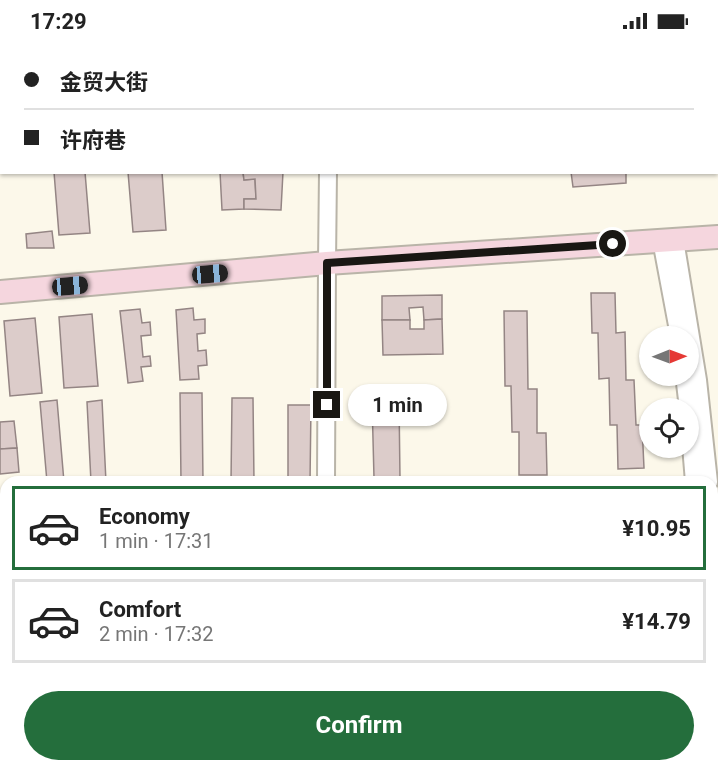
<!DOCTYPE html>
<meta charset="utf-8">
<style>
:root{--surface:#fff;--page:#f2f2f2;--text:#222;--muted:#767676;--line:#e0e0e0;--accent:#246e3c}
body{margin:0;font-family:Roboto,"Noto Sans SC",sans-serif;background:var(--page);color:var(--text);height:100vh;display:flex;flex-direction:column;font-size:22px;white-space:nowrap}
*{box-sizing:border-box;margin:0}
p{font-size:20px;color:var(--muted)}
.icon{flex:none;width:33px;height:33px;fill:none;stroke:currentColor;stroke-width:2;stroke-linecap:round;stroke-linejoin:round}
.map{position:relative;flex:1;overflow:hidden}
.panel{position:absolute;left:0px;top:434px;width:718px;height:296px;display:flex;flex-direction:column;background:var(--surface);border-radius:18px 18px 0 0;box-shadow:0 2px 4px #0004}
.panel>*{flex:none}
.guide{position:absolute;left:0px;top:0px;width:718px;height:132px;box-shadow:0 2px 4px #0004;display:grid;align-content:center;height:132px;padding:0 24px;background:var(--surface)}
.needle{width:39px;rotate:89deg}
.controls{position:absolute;left:639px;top:284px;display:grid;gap:12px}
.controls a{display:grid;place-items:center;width:60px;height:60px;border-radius:50%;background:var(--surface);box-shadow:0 2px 4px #0004;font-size:30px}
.end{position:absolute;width:27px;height:27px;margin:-14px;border:8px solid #191713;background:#fff;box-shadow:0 0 0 3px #fff}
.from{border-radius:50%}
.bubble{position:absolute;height:42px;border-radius:21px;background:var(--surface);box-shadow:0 2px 4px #0004;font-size:20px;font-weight:700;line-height:42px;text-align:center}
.car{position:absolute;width:18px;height:36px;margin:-18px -9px;border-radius:8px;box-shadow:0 0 4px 2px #0007;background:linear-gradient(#222 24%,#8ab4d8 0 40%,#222 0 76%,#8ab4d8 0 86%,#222 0)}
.guide b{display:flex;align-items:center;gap:21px;height:57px;font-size:22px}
.guide b+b{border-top:2px solid var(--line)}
.guide i{width:15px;height:15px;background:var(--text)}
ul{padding:10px 0 0;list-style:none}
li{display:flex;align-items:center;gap:18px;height:84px;margin:0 12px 9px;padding:0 12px;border:3px solid var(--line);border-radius:0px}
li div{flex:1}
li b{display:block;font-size:22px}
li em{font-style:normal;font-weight:700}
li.selected{border-color:var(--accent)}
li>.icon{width:54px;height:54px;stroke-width:1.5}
.action{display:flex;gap:12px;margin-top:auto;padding:12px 24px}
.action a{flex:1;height:69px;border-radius:36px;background:var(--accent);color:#fff;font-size:24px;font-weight:700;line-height:69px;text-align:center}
.status{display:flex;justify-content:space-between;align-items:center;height:42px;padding:0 30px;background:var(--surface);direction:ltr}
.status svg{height:16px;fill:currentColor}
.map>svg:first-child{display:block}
</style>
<div class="status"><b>17:29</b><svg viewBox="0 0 49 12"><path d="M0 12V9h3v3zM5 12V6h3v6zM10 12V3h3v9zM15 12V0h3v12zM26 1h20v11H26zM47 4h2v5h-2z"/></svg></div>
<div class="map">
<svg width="718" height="728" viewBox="0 0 718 728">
<rect width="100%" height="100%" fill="#fcf8ea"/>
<!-- building -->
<g fill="#dcccca" stroke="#948584" stroke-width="1.5">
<path d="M54,130H85L90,191L59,193Z"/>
<path d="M128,130H162L166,188L133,190Z"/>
<path d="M220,130H243L244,138L255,137L256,157H244V167L222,168Z"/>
<path d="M243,130H283L281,168L244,167V157H256L255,137L244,138Z"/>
<path d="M571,130H626V141L573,145Z"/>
<path d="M52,189L54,206H27L26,192Z"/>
<path d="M591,251H615L616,291L625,290L626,338H634L636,383H642L644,426L618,427L617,383H610L609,336L599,337L598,291H592Z"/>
<path d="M442,253V277L424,278L423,265L409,266L410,278H382V254Z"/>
<path d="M193,266L194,278L205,277V291L197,292L198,309L206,308L207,323L198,324L199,337L180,338L176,268Z"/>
<path d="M140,267L142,281L150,280L151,293L141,294L143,315L150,314L151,324L141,325L143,339L128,341L120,269Z"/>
<path d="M504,269H527L528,347H537V391H546L547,433H519V390H512L511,344H505Z"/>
<path d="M92,272L98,344L64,346L59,275Z"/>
<path d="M35,276L42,351L10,354L4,279Z"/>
<path d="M442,277L443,312L383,313L382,278H410V287H424V278Z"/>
<path d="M180,351H202L203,440H181Z"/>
<path d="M232,356H253L254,440H231Z"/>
<path d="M57,358L64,440H47L40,360Z"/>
<path d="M102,358L106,440H91L87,360Z"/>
<path d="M372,358H399L400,437H395V440H368V436H374Z"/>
<path d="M288,363H311L310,440H288Z"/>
<path d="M14,379L17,406L0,407V380Z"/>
<path d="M17,406L19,430L0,432V407Z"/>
<path d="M6,573V636L0,637V574Z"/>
<path d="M1,666H6V723H24V728H1Z"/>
<rect x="65" y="723" width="23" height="5"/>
<rect x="125" y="723" width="27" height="5"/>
<rect x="181" y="723" width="21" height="5"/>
<rect x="230" y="723" width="23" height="5"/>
<path d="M290,723H310V728H289Z"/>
<rect x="358" y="723" width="23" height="5"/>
<rect x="463" y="723" width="33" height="5"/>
<rect x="628" y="723" width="26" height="5"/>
</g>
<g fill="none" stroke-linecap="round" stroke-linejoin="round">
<defs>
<g id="street">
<path d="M334,2V0"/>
<path d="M661,198L679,294"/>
<path d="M675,198L698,338L709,440"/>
<path d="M684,333L688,366"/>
<path d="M688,367L694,440"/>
<path d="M326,440L327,221L328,130"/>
<path d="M712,617L714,728"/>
<path d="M0,647H6"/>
<path d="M325,723V728"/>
<path d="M698,723V728"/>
</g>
<path id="secondary" d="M0,250L327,221L718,195"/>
</defs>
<!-- street casing -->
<use href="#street" stroke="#b9b4a8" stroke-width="20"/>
<!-- secondary casing -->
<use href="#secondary" stroke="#b9b4a8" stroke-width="26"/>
<!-- street -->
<use href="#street" stroke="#fff" stroke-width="16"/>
<!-- secondary -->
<use href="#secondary" stroke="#f5d6de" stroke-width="22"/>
</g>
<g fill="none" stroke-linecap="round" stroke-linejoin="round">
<!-- route -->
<path stroke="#191713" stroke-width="8" d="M327,363V221L613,202"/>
</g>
</svg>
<div class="controls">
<a><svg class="needle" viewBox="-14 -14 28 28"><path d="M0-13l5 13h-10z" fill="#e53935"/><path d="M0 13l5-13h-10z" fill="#767676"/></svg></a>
<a><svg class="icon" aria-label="locate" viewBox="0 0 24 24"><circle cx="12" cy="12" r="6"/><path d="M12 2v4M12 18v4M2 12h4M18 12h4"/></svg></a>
</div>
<i class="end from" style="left:613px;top:202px"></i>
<i class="end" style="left:327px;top:363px"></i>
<div class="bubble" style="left:348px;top:342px;width:99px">1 min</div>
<i class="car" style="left:210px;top:232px;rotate:85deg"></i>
<i class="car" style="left:70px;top:244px;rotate:85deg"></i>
<div class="guide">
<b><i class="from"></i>金贸大街</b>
<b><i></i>许府巷</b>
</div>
<section class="panel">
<ul>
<li class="selected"><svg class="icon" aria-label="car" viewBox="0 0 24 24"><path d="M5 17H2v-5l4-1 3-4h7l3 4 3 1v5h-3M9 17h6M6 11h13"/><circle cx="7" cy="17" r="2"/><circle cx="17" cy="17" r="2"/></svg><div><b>Economy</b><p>1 min · 17:31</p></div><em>¥10.95</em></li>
<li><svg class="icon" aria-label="car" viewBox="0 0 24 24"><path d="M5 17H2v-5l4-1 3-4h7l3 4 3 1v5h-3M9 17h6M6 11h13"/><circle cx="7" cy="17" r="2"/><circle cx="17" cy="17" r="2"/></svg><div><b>Comfort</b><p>2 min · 17:32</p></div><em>¥14.79</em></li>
</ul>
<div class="action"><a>Confirm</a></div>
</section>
</div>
